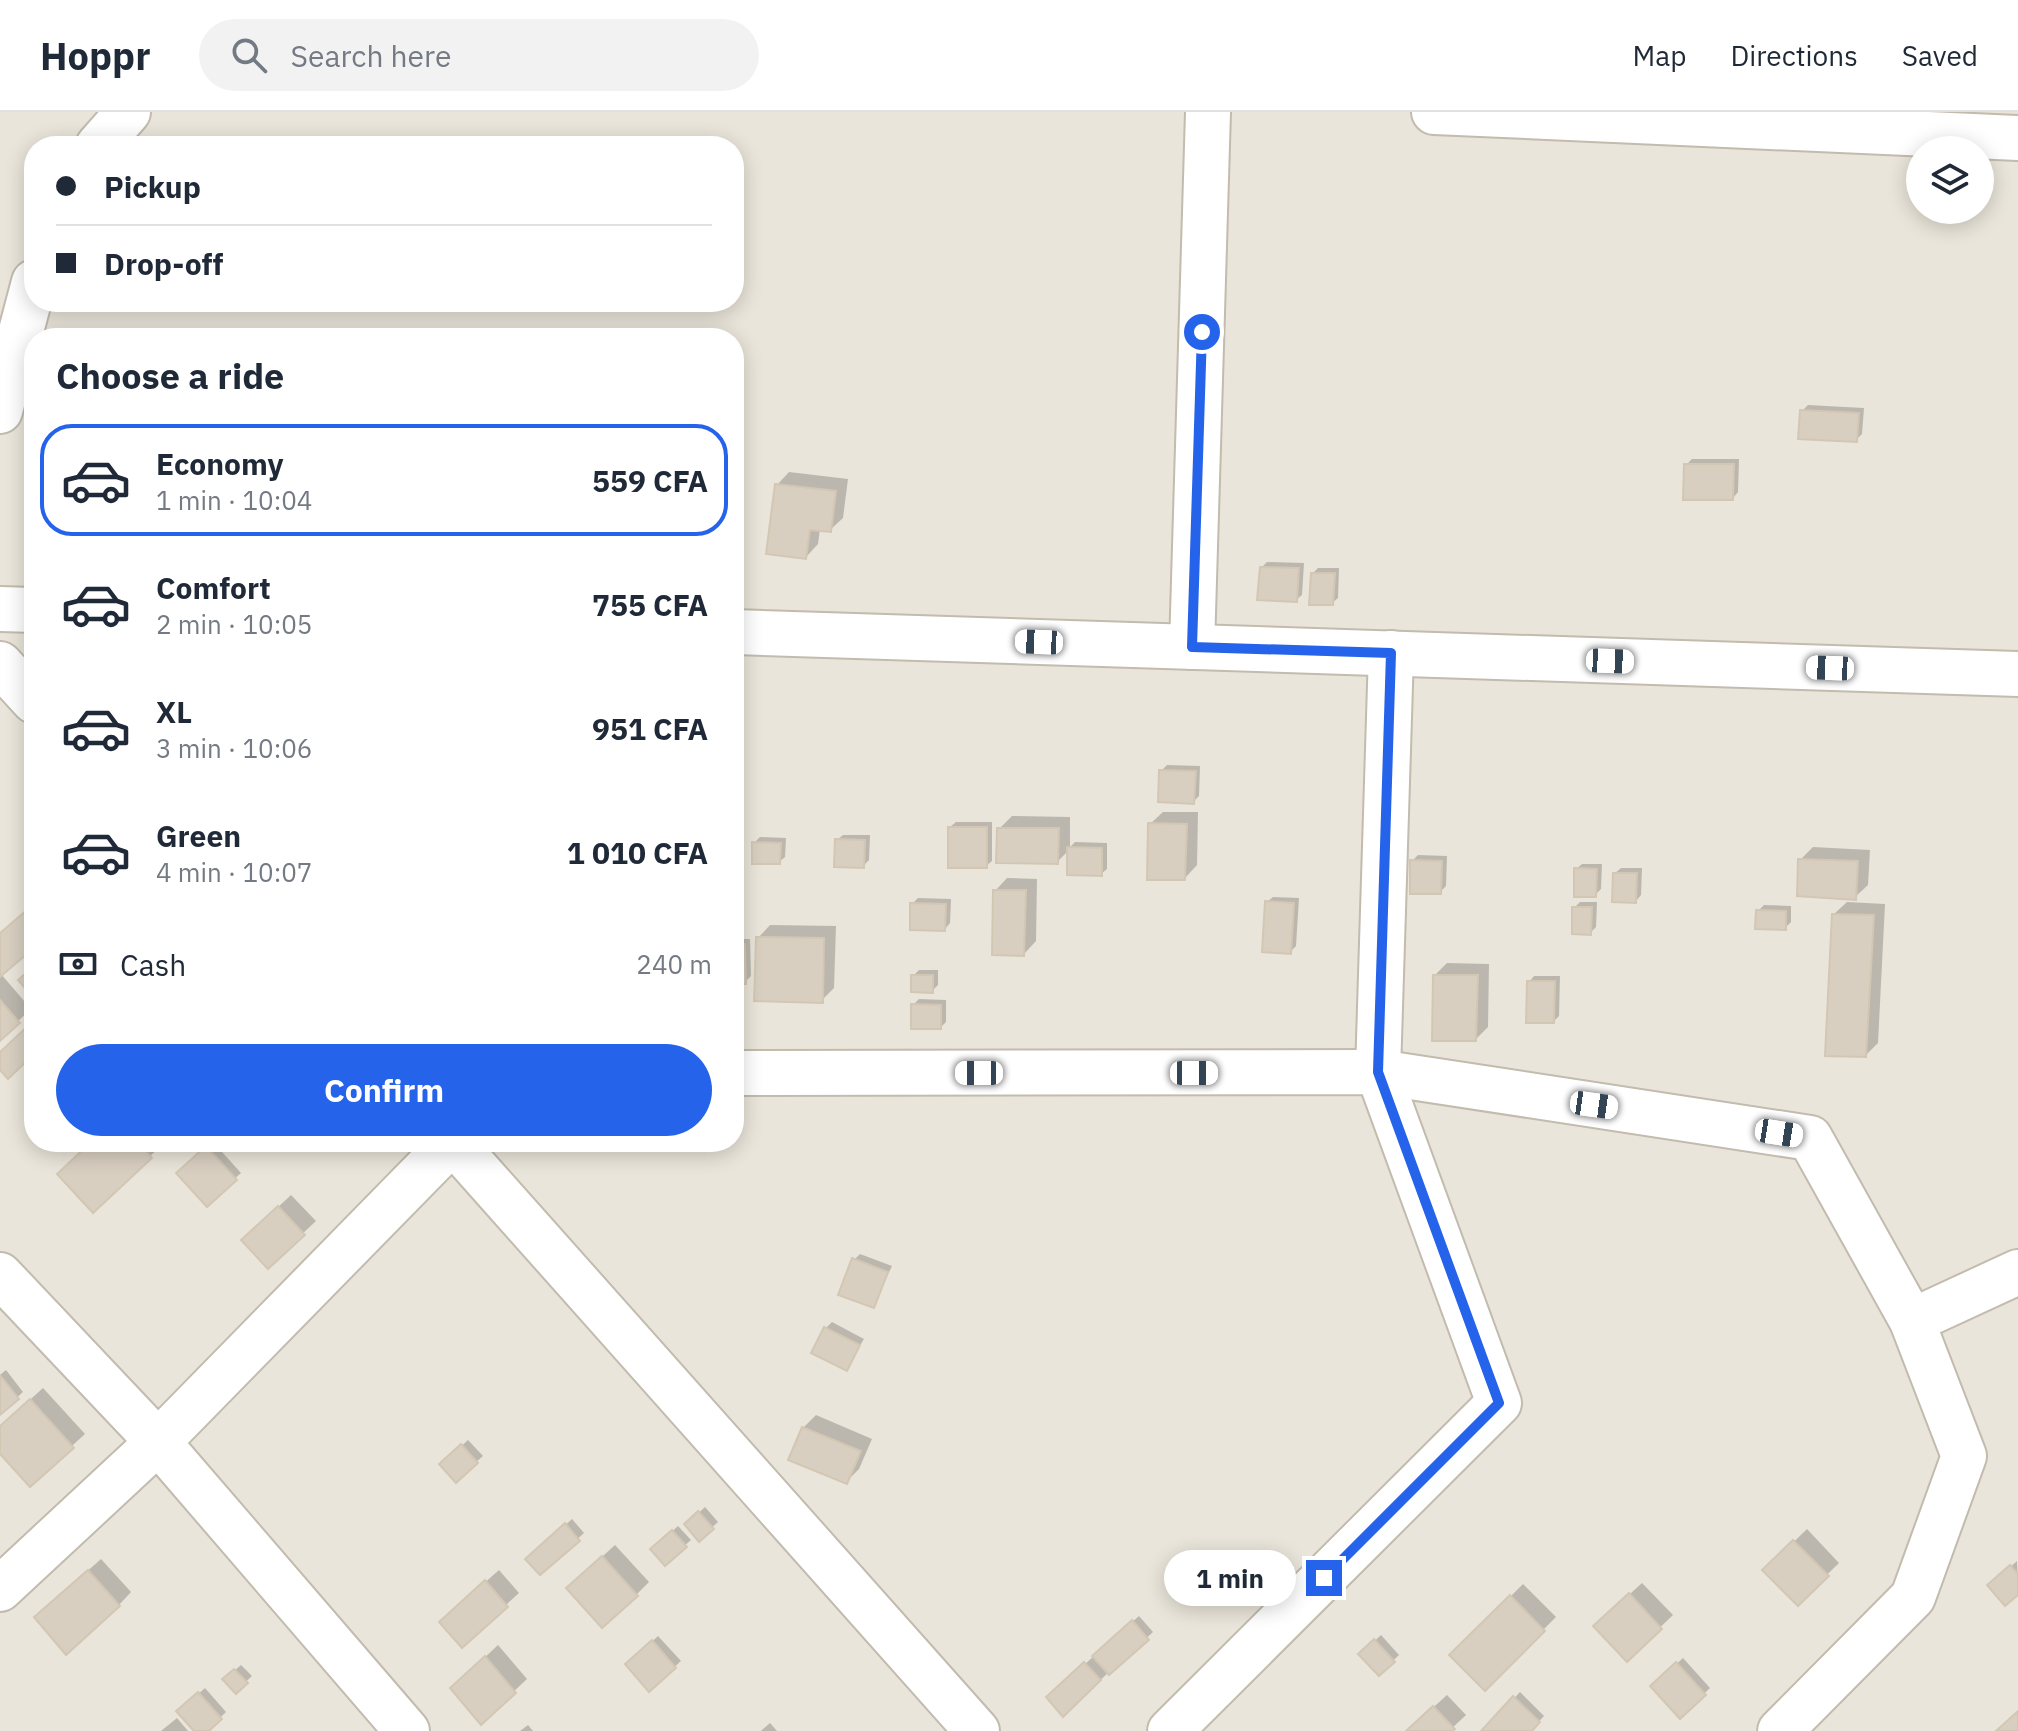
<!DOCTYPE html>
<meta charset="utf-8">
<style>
:root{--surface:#fff;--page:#f2f2f3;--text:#1f2937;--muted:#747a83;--line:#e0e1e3;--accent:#2563eb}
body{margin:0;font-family:"IBM Plex Sans",sans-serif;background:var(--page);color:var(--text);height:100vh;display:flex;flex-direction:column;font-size:30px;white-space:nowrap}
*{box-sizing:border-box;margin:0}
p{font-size:26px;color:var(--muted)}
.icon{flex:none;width:44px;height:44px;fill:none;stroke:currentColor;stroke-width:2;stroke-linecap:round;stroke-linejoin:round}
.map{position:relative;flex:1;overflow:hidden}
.panel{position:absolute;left:24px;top:216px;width:720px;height:824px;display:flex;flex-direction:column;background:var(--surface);border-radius:32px;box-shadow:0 4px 20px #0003}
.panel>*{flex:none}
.top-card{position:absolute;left:24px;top:24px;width:720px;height:176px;border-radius:32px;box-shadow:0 4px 20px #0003;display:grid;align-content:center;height:176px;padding:0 32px;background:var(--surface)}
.controls{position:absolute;left:1906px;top:24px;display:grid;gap:16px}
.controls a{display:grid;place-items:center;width:88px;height:88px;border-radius:50%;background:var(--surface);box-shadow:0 4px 20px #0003;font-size:40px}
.end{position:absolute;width:36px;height:36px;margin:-18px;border:10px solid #2563eb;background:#fff;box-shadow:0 0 0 4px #fff}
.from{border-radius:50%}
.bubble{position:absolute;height:56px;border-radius:28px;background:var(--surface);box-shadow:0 4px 20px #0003;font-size:26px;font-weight:700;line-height:56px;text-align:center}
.car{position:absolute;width:24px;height:48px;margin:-24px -12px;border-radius:10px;box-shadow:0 0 6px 2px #0007;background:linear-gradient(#fff 24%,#345 0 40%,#fff 0 76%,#345 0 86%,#fff 0)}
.top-card b{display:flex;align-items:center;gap:28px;height:76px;font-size:30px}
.top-card b+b{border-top:2px solid var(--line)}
.top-card i{width:20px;height:20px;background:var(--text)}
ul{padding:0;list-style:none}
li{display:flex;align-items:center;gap:24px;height:112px;margin:0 16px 12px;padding:0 16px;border:4px solid transparent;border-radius:32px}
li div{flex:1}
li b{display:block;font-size:30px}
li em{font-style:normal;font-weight:700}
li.selected{border-color:var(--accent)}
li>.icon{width:72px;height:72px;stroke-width:1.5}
h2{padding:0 32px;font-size:36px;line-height:96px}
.pay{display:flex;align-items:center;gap:20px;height:88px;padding:0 32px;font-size:30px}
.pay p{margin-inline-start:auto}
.primary-button{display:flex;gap:16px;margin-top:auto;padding:16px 32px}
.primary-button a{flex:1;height:92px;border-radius:48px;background:var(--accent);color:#fff;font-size:32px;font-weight:700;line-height:92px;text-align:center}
header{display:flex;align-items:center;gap:48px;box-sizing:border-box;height:112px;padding:0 40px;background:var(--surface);border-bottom:2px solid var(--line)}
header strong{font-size:38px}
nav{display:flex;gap:44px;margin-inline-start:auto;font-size:28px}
.search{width:560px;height:72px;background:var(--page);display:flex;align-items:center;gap:20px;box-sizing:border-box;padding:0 28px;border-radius:44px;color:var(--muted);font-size:30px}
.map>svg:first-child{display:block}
</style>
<header>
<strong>Hoppr</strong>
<div class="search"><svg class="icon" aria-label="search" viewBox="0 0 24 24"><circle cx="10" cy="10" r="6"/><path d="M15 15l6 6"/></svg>Search here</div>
<nav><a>Map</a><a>Directions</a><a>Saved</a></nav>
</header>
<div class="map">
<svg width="2018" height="1619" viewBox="0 0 2018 1619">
<rect width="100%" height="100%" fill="#f6f3ec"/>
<!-- residential -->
<path fill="#eae5da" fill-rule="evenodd" d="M0,0H2018V1619H0ZM34,34H734V190H34ZM1920,38H1980V98H1920ZM34,226H734V1030H34Z"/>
<!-- shadow -->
<g fill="#0003">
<path d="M1808,293L1864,296L1862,322L1856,328L1802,299Z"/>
<path d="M1692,347H1739L1738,380L1733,386L1686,353Z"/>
<path d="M789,360L848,367L843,406L830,418L820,417L818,432L806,445L777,373Z"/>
<path d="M1267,450L1304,451L1302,483L1296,488L1262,455Z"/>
<path d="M1318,456H1339L1338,486L1332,491L1313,461Z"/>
<path d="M1167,653L1200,654L1199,684L1193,690L1161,659Z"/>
<path d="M1163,700H1198L1197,753L1185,766L1150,712Z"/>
<path d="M1012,704L1070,705V735L1075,730L1107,731V757L1101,762L1069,738L1057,750L999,717Z"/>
<path d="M956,710H992V749L986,754L950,715Z"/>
<path d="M843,723H870L869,748L863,754L837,728Z"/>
<path d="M760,725L786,726L785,745L779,750L754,731Z"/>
<path d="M1813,735L1870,738L1868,773L1855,785L1800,748Z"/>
<path d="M1418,743L1447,744L1446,774L1440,780L1412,749Z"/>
<path d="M1582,752H1602L1601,777L1595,783L1576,757Z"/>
<path d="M1621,756H1642L1641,783L1636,789L1615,761Z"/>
<path d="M1007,766L1037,767L1036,829L1024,842L995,779Z"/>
<path d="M1273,785L1299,786L1296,834L1290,840L1267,790Z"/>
<path d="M918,786L951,787L950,811L945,817L912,792Z"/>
<path d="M1580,790H1597L1596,815L1590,821L1574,796Z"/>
<path d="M1847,790L1885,792L1878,931L1866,943L1834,802Z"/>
<path d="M34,793V833L1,862L31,897L0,926V822Z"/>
<path d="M1764,793L1791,794V810L1785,816L1758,799Z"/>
<path d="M770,813L836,814L834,876L822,888L758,826Z"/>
<path d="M734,827H750L751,864L745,870H734Z"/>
<path d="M1447,851L1489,852L1488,915L1476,927L1435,863Z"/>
<path d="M919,858H938V873L932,879L913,864Z"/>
<path d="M1534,864H1560L1559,904L1554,909L1529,870Z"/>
<path d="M919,887L946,888V910L941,915L913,893Z"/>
<path d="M93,1030H161L163,1032L93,1098Z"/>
<path d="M213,1030L241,1061L207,1092L179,1061Z"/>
<path d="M291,1083L316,1109L268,1154L256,1116Z"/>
<path d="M860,1142L892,1154L873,1194L854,1148Z"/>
<path d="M832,1210L864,1227L846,1256L826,1216Z"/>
<path d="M6,1258L23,1280L0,1301V1263Z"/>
<path d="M43,1276L85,1322L30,1372L0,1339V1315Z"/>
<path d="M816,1303L872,1327L859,1357L846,1370L803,1316Z"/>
<path d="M468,1328L483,1344L456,1368L442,1352Z"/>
<path d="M705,1395L718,1410L699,1427L686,1413Z"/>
<path d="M572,1407L584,1421L540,1461L528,1447Z"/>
<path d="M678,1414L691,1428L665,1451L653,1437Z"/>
<path d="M1807,1417L1839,1451L1798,1491L1765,1458Z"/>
<path d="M615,1433L649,1470L636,1483L581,1464Z"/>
<path d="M101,1447L131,1480L119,1493H49Z"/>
<path d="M2017,1449L2018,1480L1990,1473Z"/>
<path d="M499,1458L519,1481L462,1533L454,1498Z"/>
<path d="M1642,1471L1673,1503L1627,1547L1608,1502Z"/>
<path d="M1523,1472L1556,1505L1485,1576L1452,1543Z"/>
<path d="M1139,1504L1153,1520L1063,1602L1048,1585Z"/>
<path d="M1381,1523L1399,1543L1379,1562L1361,1542Z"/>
<path d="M658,1524L681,1549L650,1577L628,1552Z"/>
<path d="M498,1533L527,1567L481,1610L465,1564Z"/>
<path d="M1683,1546L1710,1576L1680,1604L1653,1574Z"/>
<path d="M241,1553L252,1564L236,1579L225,1567Z"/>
<path d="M205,1576L226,1600L206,1619H197L179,1599Z"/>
<path d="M1520,1580L1544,1604L1530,1619H1484Z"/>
<path d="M1447,1583L1466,1603L1449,1619H1407Z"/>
<path d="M177,1606L188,1619H161Z"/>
<path d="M770,1611L777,1619H761Z"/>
<path d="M528,1613L533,1619H520Z"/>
</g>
<!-- building -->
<g fill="#d8cfc1" stroke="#d3c7b4" stroke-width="2">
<path d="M1800,298L1859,301L1857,330L1798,327Z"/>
<path d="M1684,352H1734L1733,388H1683Z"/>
<path d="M775,372L836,379L831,420L810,418L806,447L766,442Z"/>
<path d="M1260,455L1299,456L1297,490L1257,488Z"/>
<path d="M1311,461H1335L1333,493H1309Z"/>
<path d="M1159,658L1196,659L1194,692L1158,690Z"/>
<path d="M1148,711L1187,712L1185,768H1147Z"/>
<rect x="948" y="715" width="39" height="41"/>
<path d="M997,716H1059L1058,752L996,751Z"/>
<path d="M835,727L865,728L864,756L834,755Z"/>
<path d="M752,730L781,731L780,752H752Z"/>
<path d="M1067,735L1102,736V764L1067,763Z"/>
<path d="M1798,747L1858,749L1856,788L1797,784Z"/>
<path d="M1410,748L1442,749L1441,782H1410Z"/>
<path d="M1574,756L1597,757L1596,785H1574Z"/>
<path d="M1613,761H1637L1636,791L1612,790Z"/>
<path d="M993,778H1026L1024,844L992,843Z"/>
<path d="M1265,789L1294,791L1291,842L1262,840Z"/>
<path d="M910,791L946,792L945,819L910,818Z"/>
<path d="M1572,795H1592L1591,823L1572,822Z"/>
<path d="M27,798L34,806V836L0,865V821Z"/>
<path d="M1756,798L1786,799V818L1755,817Z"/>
<path d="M1832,802L1874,803L1866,945L1825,944Z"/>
<path d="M756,825L824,826L823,891L754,889Z"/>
<path d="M734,832H745L746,872H734Z"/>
<path d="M34,854V886L18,868Z"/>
<path d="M911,863H933V881L911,880Z"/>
<path d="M1433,863H1478L1476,929H1432Z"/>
<path d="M1527,869H1555L1554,911H1526Z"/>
<path d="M0,888L20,911L0,929Z"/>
<path d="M911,892L941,893V917H911Z"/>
<path d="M28,914L34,920V942L8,967L0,958V940Z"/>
<path d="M91,1030H138L152,1046L93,1101L57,1062Z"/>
<path d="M206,1034L237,1068L207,1095L176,1061Z"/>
<path d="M278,1094L305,1123L268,1157L241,1128Z"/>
<path d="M852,1146L888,1160L874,1196L838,1183Z"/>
<path d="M824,1215L860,1233L847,1259L811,1241Z"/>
<path d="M0,1263L19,1287L0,1303Z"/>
<path d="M30,1287L74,1336L30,1375L0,1342V1314Z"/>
<path d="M802,1315L861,1339L847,1372L788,1348Z"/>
<path d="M461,1332L478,1351L456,1371L439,1352Z"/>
<path d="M698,1399L714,1417L699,1430L684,1412Z"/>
<path d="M565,1411L580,1429L540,1463L525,1447Z"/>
<path d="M672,1418L687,1435L665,1454L650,1437Z"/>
<path d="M1793,1428L1829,1464L1798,1494L1762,1458Z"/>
<path d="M602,1444L638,1484L602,1516L566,1476Z"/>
<path d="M2010,1453L2018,1462V1483L2005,1494L1987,1473Z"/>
<path d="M88,1458L120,1494L66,1543L34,1505Z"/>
<path d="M485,1468L508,1495L462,1536L439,1510Z"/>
<path d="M1629,1481L1662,1517L1627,1550L1593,1514Z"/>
<path d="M1510,1483L1545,1519L1485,1579L1449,1543Z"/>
<path d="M1132,1508L1149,1528L1109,1563L1092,1544Z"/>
<path d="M1374,1527L1395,1550L1379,1564L1358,1542Z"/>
<path d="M652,1528L676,1556L649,1580L625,1552Z"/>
<path d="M485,1544L516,1581L481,1613L450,1576Z"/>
<path d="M1084,1550L1101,1568L1063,1605L1046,1585Z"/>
<path d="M1676,1550L1706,1583L1680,1607L1650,1574Z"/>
<path d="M234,1557L248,1571L236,1582L222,1567Z"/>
<path d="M198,1580L222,1607L209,1619H194L176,1599Z"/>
<path d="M1513,1584L1540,1610L1532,1619H1481Z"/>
<path d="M1433,1594L1455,1617L1452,1619H1406Z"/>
<path d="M2018,1599V1619H1996Z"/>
</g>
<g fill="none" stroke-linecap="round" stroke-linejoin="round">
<defs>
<g id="minor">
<path d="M1434,0L2018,26"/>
<path d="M98,34L128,0"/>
<path d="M0,299L34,170"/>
<path d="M0,497L34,498"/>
<path d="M734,520L2018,562"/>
<path d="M1192,535L1208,0"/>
<path d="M0,552L34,589"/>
<path d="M734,961L1378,960L1810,1026L1912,1209L1964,1344L1913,1485L1780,1619"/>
<path d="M453,1030L977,1619"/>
<path d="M0,1163L158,1330L407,1619"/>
<path d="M1912,1209L2018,1160"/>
<path d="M0,1477L158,1330L452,1030"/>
<path d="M1170,1619L1499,1291L1378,960L1391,541"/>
</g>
</defs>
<!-- minor casing -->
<use href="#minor" stroke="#c2bbae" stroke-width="48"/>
<!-- minor -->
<use href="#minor" stroke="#fff" stroke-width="44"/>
</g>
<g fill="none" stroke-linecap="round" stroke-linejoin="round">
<!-- route -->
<path stroke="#2563eb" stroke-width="10" d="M1202,220L1192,535L1391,541L1378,960L1499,1291L1324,1466"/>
</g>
</svg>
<div class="controls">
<a><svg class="icon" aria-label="layers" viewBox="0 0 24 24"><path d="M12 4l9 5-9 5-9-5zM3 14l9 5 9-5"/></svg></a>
</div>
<i class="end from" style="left:1202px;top:220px"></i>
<i class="end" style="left:1324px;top:1466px"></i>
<div class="bubble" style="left:1164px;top:1438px;width:132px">1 min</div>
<i class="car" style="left:1039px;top:530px;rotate:272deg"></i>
<i class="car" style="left:1610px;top:549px;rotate:92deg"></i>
<i class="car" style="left:1830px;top:556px;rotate:272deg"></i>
<i class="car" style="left:979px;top:961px;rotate:270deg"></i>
<i class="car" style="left:1194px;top:961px;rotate:90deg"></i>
<i class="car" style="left:1594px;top:993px;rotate:98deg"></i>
<i class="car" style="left:1779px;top:1021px;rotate:99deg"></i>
<div class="top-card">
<b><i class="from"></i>Pickup</b>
<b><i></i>Drop-off</b>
</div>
<section class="panel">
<h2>Choose a ride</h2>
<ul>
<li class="selected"><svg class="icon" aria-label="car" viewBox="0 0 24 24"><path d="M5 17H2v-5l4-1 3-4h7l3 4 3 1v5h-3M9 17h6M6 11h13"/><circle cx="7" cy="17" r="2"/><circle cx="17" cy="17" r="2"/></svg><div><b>Economy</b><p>1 min · 10:04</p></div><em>559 CFA</em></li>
<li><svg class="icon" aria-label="car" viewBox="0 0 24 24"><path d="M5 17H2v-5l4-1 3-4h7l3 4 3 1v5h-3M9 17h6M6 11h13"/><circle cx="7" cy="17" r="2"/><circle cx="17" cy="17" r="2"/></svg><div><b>Comfort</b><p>2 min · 10:05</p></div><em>755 CFA</em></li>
<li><svg class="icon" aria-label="car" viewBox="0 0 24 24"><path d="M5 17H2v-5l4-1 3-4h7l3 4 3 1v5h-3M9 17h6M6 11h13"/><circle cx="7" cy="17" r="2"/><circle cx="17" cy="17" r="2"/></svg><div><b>XL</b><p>3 min · 10:06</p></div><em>951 CFA</em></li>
<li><svg class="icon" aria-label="car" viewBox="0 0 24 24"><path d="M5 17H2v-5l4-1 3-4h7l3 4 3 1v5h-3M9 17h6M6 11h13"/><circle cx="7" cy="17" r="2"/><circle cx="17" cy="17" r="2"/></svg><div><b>Green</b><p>4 min · 10:07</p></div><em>1 010 CFA</em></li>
</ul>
<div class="pay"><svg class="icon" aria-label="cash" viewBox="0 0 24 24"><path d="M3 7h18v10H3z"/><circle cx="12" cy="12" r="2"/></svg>Cash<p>240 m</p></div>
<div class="primary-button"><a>Confirm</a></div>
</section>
</div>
